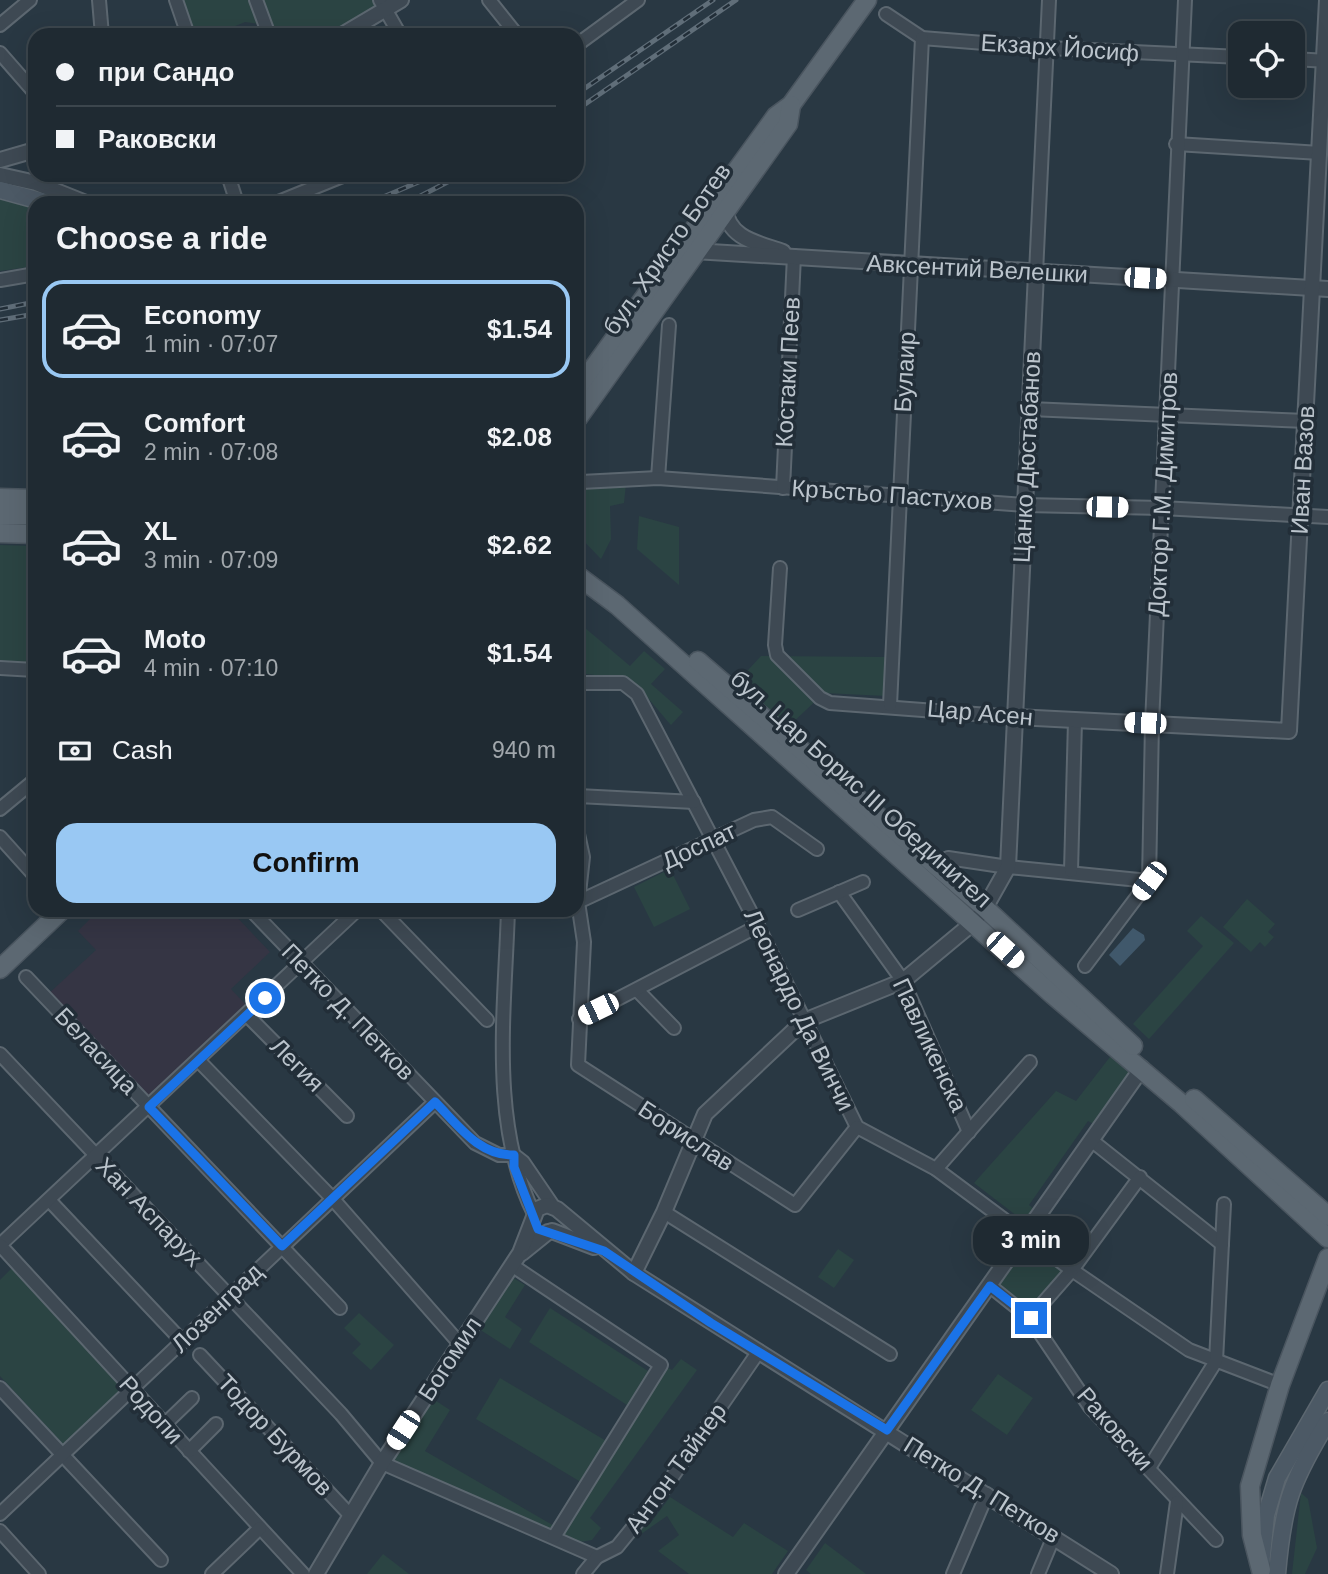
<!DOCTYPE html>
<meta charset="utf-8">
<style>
:root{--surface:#1f2a32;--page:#2c363e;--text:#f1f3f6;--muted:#a1a7ac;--line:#3c464d;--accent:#99c8f3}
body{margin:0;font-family:Arial,sans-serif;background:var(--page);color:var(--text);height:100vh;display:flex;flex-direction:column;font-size:26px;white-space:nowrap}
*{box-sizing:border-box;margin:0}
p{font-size:23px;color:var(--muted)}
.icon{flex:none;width:38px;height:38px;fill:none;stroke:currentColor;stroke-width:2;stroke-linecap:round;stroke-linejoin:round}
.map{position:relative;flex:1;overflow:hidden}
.sheet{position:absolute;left:28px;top:196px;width:556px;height:721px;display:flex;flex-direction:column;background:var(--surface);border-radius:21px;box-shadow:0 7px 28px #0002,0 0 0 2px var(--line)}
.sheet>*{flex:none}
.top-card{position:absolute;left:28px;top:28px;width:556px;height:154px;border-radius:21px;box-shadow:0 7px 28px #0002,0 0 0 2px var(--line);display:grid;align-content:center;height:154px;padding:0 28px;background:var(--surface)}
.buttons{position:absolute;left:1228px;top:21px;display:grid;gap:14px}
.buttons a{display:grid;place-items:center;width:77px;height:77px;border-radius:14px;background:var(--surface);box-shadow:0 7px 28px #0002,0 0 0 2px var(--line);font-size:35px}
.end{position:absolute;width:32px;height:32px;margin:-16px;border:9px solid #1a73e8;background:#fff;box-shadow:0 0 0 4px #fff}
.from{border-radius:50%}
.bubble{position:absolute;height:49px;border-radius:21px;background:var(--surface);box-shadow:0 7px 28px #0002,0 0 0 2px var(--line);font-size:23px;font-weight:800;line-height:49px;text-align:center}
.car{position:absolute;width:21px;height:42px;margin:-21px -10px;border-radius:9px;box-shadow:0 0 5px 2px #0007;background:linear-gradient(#fff 24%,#345 0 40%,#fff 0 76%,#345 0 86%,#fff 0)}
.top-card b{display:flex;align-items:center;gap:24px;height:66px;font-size:26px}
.top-card b+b{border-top:2px solid var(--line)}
.top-card i{width:18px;height:18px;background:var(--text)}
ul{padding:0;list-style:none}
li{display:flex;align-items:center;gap:21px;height:98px;margin:0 14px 10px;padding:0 14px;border:4px solid transparent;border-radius:21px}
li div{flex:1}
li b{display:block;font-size:26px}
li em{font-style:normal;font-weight:800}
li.current{border-color:var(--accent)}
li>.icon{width:63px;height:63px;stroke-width:1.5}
h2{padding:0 28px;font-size:32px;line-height:84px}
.pay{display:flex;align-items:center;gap:18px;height:77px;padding:0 28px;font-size:26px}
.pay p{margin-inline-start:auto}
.action{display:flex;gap:14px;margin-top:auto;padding:14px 28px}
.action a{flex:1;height:80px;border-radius:21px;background:var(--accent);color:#111;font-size:28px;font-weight:800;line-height:80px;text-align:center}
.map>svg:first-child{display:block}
</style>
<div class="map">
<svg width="1328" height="1574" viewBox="0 0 1328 1574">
<rect width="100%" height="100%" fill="#293843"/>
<!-- medical -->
<path fill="#353544" d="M99,910H230L270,952L231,989L246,1005L145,1101L47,995L96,950L78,931Z"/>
<!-- green -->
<g fill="#2b4443">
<path d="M180,0H380L368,22L335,35H272L268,25L245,22L233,27L235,32L230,35L223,32L194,35Z"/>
<path d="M0,197L35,206V266L0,271Z"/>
<path d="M626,484L624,503L610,506L611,539L601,559L578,535V488Z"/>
<path d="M639,516L679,527V585L637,549Z"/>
<path d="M0,545L35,546V666L0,665Z"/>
<path d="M578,622L630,666L644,651L665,669L651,684L683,712L671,725C634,681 636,680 578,673Z"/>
<path d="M761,656L887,657L886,696L824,693L788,727L737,682Z"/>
<path d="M670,869L690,909L654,927L634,887Z"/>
<path d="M1247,899L1275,924L1268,932L1274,937L1265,947L1260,942L1251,952L1223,927Z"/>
<path d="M1201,916L1234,943L1149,1039L1133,1024L1203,946L1187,931Z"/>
<path d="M1113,1053L1133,1070L1094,1124L1088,1121L1029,1205L1035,1210L1026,1223L974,1183L1056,1091L1076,1101Z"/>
<path d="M1029,1243L1065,1271L1031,1314L995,1284Z"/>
<path d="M838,1249L854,1260L834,1288L818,1277Z"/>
<path d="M14,1266L126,1387L65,1446L0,1376V1280Z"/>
<path d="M512,1277L525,1285L505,1317L522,1329L510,1349L479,1329Z"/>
<path d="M550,1308L648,1371L627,1405L529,1342Z"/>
<path d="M359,1313L394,1345L371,1370L352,1353L361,1344L344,1328Z"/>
<path d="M681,1359L697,1370L590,1518L601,1528L592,1540L574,1543L560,1536L662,1365L672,1370Z"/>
<path d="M998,1374L1033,1398L1007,1435L971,1410Z"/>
<path d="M500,1378L608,1442L584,1484L476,1419Z"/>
<path d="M430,1397L450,1410L425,1451L556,1527L553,1531L390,1461Z"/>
<path d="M1301,1493L1308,1499L1317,1548L1305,1574H1292Z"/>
<path d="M670,1497L733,1537L744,1523L788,1551L772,1574H689L658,1551L679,1535L667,1516L634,1539L629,1536L641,1521L649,1525Z"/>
<path d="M825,1543L866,1574H811L806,1570Z"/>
<path d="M383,1554L409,1574H367Z"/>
</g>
<!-- water -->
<path fill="#40586b" d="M1133,928L1144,935L1145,940L1120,966L1109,955Z"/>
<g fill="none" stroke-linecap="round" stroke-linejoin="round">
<defs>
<g id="minor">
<path d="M99,0L102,35"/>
<path d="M176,0L188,35"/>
<path d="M256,0L269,35"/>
<path d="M380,0L400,35"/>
<path d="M489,0L517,35"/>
<path d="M886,14L922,38L1047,48L1241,57"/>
<path d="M0,25L30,0"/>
<path d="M578,44L638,0"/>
<path d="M0,53L35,93"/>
<path d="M1293,59L1328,61"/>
<path d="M1176,144L1320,153"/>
<path d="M228,175L237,203"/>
<path d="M276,203L345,175"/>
<path d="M1036,273L1049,0"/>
<path d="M0,280L35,274"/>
<path d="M1030,409L1306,421"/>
<path d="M658,478L669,325"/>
<path d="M581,482L658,478L1025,505L1162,508L1328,517"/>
<path d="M783,488L794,256"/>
<path d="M780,568L775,645L777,655L820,698L830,703L1015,717"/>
<path d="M0,668L35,670"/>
<path d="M578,683H623L637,694L758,926L857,1127L936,1169L1072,1270L1189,1350L1280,1385"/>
<path d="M890,705L922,38"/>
<path d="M578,796L694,802"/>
<path d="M0,809L35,780"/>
<path d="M578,834L583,857L578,902L584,942L578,1065L795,1205L857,1127"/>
<path d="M0,837L35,876"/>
<path d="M948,858L1008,867L1149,881"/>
<path d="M1071,871L1075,721"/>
<path d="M839,892L903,981L969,1132"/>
<path d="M578,902L754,820L772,817L817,849"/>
<path d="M251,910L475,1143L499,1155H514"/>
<path d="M381,910L487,1020"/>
<path d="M508,910C505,1009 489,1123 534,1214"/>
<path d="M798,910L863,882"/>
<path d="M1085,966L1149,881L1152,723L1185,0"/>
<path d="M26,977L340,1308"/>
<path d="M637,990L674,1028"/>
<path d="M247,1015L347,1116"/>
<path d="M579,1019L758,926"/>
<path d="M0,1054L341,1414L382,1463L597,1557"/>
<path d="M198,1060L332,1198L460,1344"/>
<path d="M1091,1140L1222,1244"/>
<path d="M514,1155L523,1162L553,1206"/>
<path d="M936,1169L1030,1062"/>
<path d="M49,1200L183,1342"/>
<path d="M664,1212L890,1354"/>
<path d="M0,1245L357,910"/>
<path d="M0,1245L303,1574"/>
<path d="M513,1266L661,1365L554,1537"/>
<path d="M990,1286L1030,1318L1090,1407L1216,1540"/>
<path d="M1030,1318L1072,1270L1140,1177"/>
<path d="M200,1355L350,1515"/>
<path d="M0,1388L161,1560"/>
<path d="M164,1425L192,1398"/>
<path d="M189,1451L216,1424"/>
<path d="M1149,1468L1216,1361L1224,1204"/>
<path d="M0,1514L435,1102"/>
<path d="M0,1531L39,1574"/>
<path d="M212,1574L260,1528"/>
<path d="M583,1574L597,1557L617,1547L661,1493L759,1351"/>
<path d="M953,1574L987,1494"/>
<path d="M1038,1574L1054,1536"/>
<path d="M1167,1574L1177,1502"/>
</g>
<g id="tertiary">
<path d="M342,35L401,0"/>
<path d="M0,160L35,150"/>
<path d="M0,175L36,183L86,203"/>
<path d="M725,208C728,239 758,243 783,252"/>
<path d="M694,251L1328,289"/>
<path d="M1015,717L1289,731L1327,0"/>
<path d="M552,1231L594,1247"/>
<path d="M522,1253L548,1232"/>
<path d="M634,1273L664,1212L705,1114L804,1021L903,981L974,922L985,908L1008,867L1036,273"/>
<path d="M316,1574L382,1463L520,1253L537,1209L547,1205L557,1209L634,1273L1111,1574"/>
<path d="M786,1574L1142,1068"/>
</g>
<g id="secondary">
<path d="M0,190L48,203"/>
<path d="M1261,1565L1266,1515L1277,1478L1328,1390"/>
<path d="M1277,1574C1283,1503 1291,1482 1328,1421"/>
</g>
<g id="primary">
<path d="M578,389L776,116L791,105L867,0"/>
<path d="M578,418L788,124L791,105"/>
<path d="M0,498L35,499"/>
<path d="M0,515H35"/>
<path d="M0,533L35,534"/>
<path d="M578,576L617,605L1053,995L1182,1104L1328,1238"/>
<path d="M698,661L985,908L1133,1046"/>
<path d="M0,969L62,910"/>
<path d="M1194,1099L1328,1216"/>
<path d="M1261,1570L1252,1535L1250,1486L1280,1385L1328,1258"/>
</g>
</defs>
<!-- minor casing -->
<use href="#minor" stroke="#5c6770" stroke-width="16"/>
<!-- tertiary casing -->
<use href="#tertiary" stroke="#5c6770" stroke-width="18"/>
<!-- secondary casing -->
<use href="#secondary" stroke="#5c6770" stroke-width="19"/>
<!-- primary casing -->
<use href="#primary" stroke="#4a555f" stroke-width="21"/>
<!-- minor -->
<use href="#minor" stroke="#3e4953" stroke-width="12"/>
<!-- tertiary -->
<use href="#tertiary" stroke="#3e4953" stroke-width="14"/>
<!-- secondary -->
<use href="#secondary" stroke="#4c5965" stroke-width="16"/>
<!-- primary -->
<use href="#primary" stroke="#5c6872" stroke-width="18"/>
<defs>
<g id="rail">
<path d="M578,93L713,0"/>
<path d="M578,109L736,0"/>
<path d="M369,203L435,175"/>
<path d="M407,203L461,175"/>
<path d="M0,309L35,302"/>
<path d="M0,320L35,314"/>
</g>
</defs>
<!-- rail casing -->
<use href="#rail" stroke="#606e79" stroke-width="5"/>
<!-- rail -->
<use href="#rail" stroke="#222e38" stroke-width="2.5" stroke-dasharray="8" stroke-linecap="butt"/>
</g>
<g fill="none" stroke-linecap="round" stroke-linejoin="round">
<!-- route -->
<path stroke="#1a73e8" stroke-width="9" d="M265,998L149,1107L282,1246L435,1102C458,1125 479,1156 514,1155V1167L538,1229L604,1251L711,1323L887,1430L990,1286L1031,1318"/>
</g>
<g text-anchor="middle" stroke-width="7" stroke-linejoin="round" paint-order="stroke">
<!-- street labels -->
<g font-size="24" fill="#bbc4cc" stroke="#222e38">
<text transform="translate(1060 48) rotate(4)" y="8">Екзарх Йосиф</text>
<text transform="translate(667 249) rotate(-55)" y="8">бул. Христо Ботев</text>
<text transform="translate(977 269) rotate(3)" y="8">Авксентий Велешки</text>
<text transform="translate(788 372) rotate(-87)" y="8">Костаки Пеев</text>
<text transform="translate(905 372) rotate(-87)" y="8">Булаир</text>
<text transform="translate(1027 457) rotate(-87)" y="8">Цанко Дюстабанов</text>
<text transform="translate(1303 470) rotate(-87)" y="8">Иван Вазов</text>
<text transform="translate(1163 494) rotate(-87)" y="8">Доктор Г.М. Димитров</text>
<text transform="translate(892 495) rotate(4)" y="8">Кръстьо Пастухов</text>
<text transform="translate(980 713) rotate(5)" y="8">Цар Асен</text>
<text transform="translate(861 789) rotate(42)" y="8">бул. Цар Борис III Обединител</text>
<text transform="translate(699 846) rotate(-25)" y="8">Доспат</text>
<text transform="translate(799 1010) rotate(64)" y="8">Леонардо Да Винчи</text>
<text transform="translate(348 1012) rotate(46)" y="8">Петко Д. Петков</text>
<text transform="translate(930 1045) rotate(65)" y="8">Павликенска</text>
<text transform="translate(96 1051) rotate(47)" y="8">Беласица</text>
<text transform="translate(297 1065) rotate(45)" y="8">Легия</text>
<text transform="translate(686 1136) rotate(33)" y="8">Борислав</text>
<text transform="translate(149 1212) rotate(46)" y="8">Хан Аспарух</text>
<text transform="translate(217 1308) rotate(-44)" y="8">Лозенград</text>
<text transform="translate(450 1359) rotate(-57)" y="8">Богомил</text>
<text transform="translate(151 1410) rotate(48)" y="8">Родопи</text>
<text transform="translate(1115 1429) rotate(49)" y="8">Раковски</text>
<text transform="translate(275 1435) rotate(47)" y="8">Тодор Бурмов</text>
<text transform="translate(676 1468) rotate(-54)" y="8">Антон Тайнер</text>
<text transform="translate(982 1490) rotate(32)" y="8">Петко Д. Петков</text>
</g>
</g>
</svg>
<div class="buttons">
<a><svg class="icon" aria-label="locate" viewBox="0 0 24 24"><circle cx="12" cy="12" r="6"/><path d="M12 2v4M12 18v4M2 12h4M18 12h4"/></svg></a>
</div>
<i class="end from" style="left:265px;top:998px"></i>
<i class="end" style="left:1031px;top:1318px"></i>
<div class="bubble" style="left:973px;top:1216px;width:116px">3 min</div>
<i class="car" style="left:1145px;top:278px;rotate:93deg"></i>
<i class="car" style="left:1107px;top:507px;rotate:91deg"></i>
<i class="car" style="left:1145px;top:723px;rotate:272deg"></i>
<i class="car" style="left:1149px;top:881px;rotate:217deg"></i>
<i class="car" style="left:1005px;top:950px;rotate:132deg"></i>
<i class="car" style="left:598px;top:1009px;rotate:244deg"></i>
<i class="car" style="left:403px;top:1430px;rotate:213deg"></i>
<div class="top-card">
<b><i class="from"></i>при Сандо</b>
<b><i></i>Раковски</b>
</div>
<section class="sheet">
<h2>Choose a ride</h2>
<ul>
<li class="current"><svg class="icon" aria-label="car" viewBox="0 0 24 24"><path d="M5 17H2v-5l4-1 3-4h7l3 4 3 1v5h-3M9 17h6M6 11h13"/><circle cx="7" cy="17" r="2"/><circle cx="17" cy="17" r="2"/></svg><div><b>Economy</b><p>1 min · 07:07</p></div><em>$1.54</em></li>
<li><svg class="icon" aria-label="car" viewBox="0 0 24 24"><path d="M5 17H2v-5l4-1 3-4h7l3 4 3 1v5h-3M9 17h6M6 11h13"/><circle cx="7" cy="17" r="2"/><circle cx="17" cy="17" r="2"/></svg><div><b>Comfort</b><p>2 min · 07:08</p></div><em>$2.08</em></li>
<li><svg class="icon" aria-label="car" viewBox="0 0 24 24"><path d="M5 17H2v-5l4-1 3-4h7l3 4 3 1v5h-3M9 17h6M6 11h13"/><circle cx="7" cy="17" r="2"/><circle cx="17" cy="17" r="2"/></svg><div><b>XL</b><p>3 min · 07:09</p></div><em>$2.62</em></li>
<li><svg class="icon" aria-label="car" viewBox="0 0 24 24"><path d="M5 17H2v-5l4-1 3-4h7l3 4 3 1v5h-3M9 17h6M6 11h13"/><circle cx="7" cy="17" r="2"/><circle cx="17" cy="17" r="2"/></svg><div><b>Moto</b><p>4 min · 07:10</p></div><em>$1.54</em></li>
</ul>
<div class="pay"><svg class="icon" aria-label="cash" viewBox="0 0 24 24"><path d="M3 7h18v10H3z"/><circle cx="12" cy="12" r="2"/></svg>Cash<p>940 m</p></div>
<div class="action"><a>Confirm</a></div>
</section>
</div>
